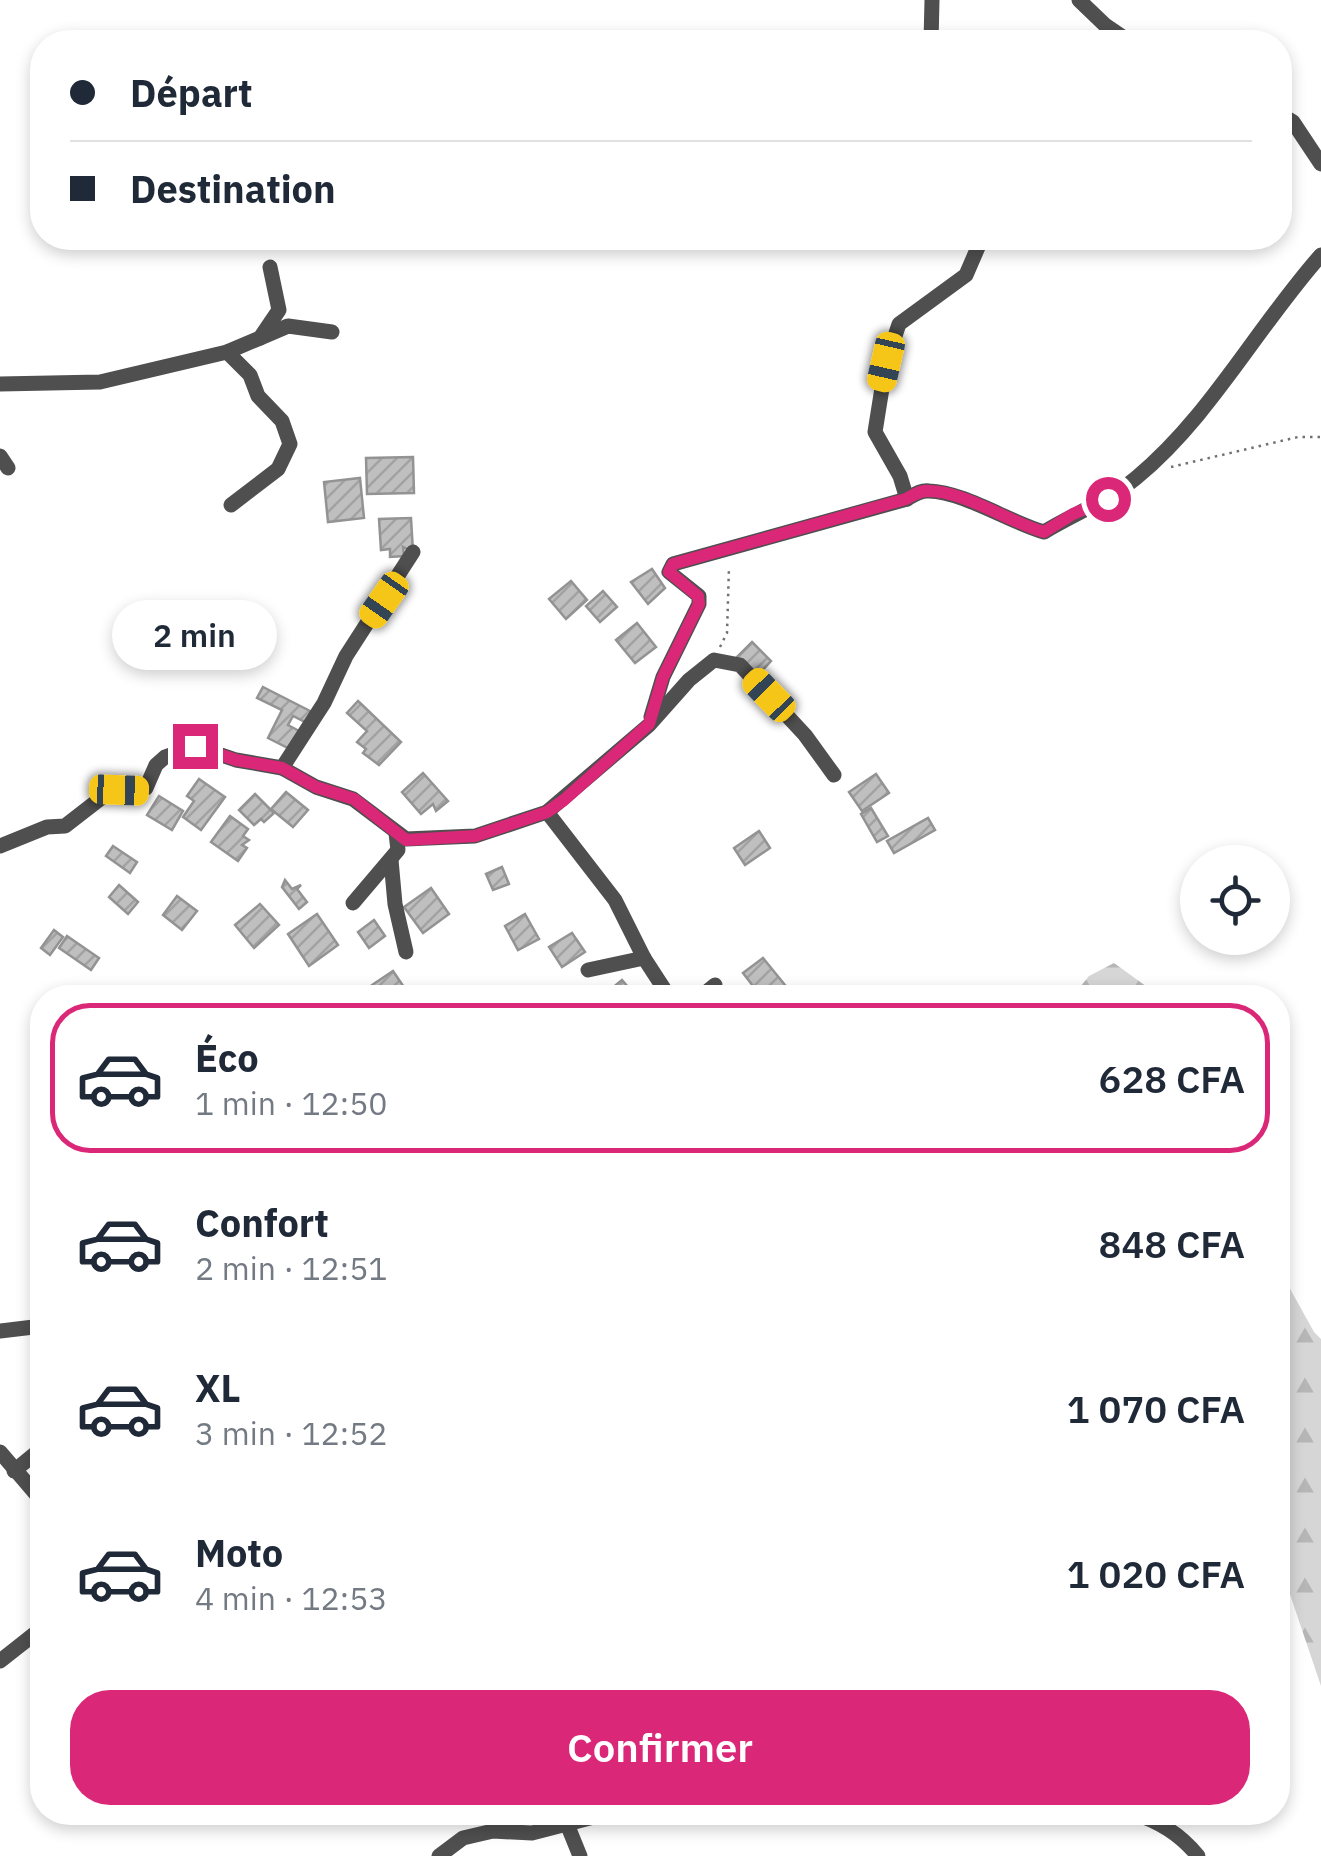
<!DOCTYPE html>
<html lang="fr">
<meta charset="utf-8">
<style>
:root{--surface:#fff;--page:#f2f2f3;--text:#1f2937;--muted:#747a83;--line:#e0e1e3;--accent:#db2777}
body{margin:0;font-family:"IBM Plex Sans",sans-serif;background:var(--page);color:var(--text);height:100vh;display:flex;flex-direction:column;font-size:38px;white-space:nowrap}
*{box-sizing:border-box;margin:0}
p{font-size:32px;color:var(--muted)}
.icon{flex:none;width:55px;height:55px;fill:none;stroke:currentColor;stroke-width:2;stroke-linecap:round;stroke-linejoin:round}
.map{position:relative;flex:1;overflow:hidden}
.side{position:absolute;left:30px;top:985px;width:1260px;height:840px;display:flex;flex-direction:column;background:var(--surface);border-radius:40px;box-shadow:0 5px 15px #0003}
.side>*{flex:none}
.hud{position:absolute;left:30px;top:30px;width:1262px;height:220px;border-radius:40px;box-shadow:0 5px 15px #0003;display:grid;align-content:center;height:220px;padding:0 40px;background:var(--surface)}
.controls{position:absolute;left:1180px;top:845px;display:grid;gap:20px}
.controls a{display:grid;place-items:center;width:110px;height:110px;border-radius:50%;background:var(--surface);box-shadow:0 5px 15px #0003;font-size:50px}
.end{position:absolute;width:45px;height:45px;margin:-22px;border:12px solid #db2777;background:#fff;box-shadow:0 0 0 5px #fff}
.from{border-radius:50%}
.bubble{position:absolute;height:70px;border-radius:35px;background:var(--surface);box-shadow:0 5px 15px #0003;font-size:32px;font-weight:600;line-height:70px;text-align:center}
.car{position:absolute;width:30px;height:60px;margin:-30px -15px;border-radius:12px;box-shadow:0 0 8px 2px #0007;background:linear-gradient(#f5c518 24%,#345 0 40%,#f5c518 0 76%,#345 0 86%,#f5c518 0)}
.hud b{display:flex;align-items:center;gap:35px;height:95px;font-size:38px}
.hud b+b{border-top:2px solid var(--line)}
.hud i{width:25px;height:25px;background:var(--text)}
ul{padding:18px 0 0;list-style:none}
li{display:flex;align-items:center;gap:30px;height:150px;margin:0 20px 15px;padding:0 20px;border:5px solid transparent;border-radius:40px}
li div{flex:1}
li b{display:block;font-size:38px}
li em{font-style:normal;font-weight:600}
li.active{border-color:var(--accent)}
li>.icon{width:90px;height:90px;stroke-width:1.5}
.cta{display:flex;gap:20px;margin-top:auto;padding:20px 40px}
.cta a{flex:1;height:115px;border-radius:40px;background:var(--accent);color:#fff;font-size:40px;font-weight:600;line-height:115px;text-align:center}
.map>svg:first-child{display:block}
</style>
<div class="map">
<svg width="1321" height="1856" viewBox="0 0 1321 1856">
<defs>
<pattern id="forest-firs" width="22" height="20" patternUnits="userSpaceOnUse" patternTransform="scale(2.5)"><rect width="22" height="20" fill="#d6d6d6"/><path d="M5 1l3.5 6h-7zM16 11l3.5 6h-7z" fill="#b6b6b6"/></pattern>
<pattern id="building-hatch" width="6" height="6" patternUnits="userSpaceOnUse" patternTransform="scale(2.5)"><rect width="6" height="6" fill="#bfbfbf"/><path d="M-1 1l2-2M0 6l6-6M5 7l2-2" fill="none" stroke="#a2a2a2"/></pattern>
</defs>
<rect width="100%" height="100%" fill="#fff"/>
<!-- forest -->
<g fill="url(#forest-firs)">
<path d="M1114,963L1161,997H1072L1089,976Z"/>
<path d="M1278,1267L1314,1332L1321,1339V1686L1278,1559Z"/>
</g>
<!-- building -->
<g fill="url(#building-hatch)" stroke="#939393" stroke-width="2.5">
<path d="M413,457L414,493L367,494L366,458Z"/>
<path d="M360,478L364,518L328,522L324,482Z"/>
<path d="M411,518L413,552L403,547L404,556L390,557V549L381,550L379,519Z"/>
<path d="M652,569L665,588L648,604L631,582Z"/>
<path d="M571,581L587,600L566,619L549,599Z"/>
<path d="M603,591L617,607L600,622L586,606Z"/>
<path d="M637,623L656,647L635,663L616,640Z"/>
<path d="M752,642L771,661L757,676L737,657Z"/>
<path d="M263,687L312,712L307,723L293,716L288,725L299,731L290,749L268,738L282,710L257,698Z"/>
<path d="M358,701L401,742L379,765L363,753L366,749L357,742L367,731L347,713Z"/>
<path d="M423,773L448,801L436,811L433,804L421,814L402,792Z"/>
<path d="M876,774L889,793L862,811L849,792Z"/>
<path d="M199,779L225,797L201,830L183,817L194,801L187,796Z"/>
<path d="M286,792L308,810L293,827L271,809Z"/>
<path d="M255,794L274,813L264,822L261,819L254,825L239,810Z"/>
<path d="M159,796L183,811L172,830L147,815Z"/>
<path d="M871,808L888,836L877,842L861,814Z"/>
<path d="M230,816L248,829L243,836L249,840L242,845L247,848L238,861L211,842Z"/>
<path d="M928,818L935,830L894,853L887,841Z"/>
<path d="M759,831L770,848L745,865L734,848Z"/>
<path d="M113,846L137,862L130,873L106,856Z"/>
<path d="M502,867L509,884L493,890L486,874Z"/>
<path d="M285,880L292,889L301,885L297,889L307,902L299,909L282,887Z"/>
<path d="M119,885L138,902L128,914L109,897Z"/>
<path d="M431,888L449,914L423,933L404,907Z"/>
<path d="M177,896L197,911L182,930L163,915Z"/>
<path d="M260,904L279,925L254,948L235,925Z"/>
<path d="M317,914L338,945L309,966L288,934Z"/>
<path d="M525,914L539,939L518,950L505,926Z"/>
<path d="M374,920L385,936L369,948L358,932Z"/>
<path d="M54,930L63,937L50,955L41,948Z"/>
<path d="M572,933L585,952L562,967L549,947Z"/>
<path d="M67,936L99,958L91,970L59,948Z"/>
<path d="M763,958L785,985L770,998H755L748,990L753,986L743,973Z"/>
<path d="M393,971L410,996L409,998H380L372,985Z"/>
<path d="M622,980L634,994L631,998H607L605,994Z"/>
</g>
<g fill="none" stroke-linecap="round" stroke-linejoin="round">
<!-- path -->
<g stroke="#717171" stroke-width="2.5" stroke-dasharray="2.5 5" stroke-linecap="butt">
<path d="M1171,467L1298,437H1321"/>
<path d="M720,647L727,633L729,567"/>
</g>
<!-- minor -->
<g stroke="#4f4f4f" stroke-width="15">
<path d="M1079,0L1105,25L1130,42"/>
<path d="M931,42L932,0"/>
<path d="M1280,114L1293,122L1321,164"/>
<path d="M260,338L288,326L332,332"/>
<path d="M227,352L250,375L258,396L282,421L290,444L278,469L231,505"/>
<path d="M0,384L100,382L227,352L260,338L279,310L270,267"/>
<path d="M0,456L8,468"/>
<path d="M907,499L900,476L875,432L886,363L899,324L966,275L982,238"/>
<path d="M651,717L663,677L699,604V596L669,572L673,564L907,499C914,495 920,490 929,491C964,492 1009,522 1044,532C1075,513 1108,501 1136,478C1210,417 1257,327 1321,255"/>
<path d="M282,768L324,703L346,656L413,552"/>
<path d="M547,812L615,900L644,958L670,998"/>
<path d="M0,846L47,827L65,826L105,795L119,790L146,788L156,765L165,757L195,746L236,760L282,768L316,787L353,799L406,839L475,836L547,812L649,725L689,680L714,660L740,665L805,735L834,775"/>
<path d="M391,860L395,904L406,952"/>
<path d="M353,903L398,850L396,833"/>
<path d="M588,970L644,958"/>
<path d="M699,998L715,985"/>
<path d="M0,1331L42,1326"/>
<path d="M0,1452L42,1501"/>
<path d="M14,1471L42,1448"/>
<path d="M0,1661L42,1628"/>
<path d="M1130,1812C1159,1821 1180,1834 1198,1856"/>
<path d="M567,1824L580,1856"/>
<path d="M439,1856L463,1838L493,1831L532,1833L613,1812"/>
</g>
</g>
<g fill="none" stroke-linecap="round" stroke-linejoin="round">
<!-- route -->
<path stroke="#db2777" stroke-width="12" d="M195,746L236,760L282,768L316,787L354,799L406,840L475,836L547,812L564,800L649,724L663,677L699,604L698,596L669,572L673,564L906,499C914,495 920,490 929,491C964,491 1009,522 1044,532L1073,514L1108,499"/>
</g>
</svg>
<div class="controls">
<a><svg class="icon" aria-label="locate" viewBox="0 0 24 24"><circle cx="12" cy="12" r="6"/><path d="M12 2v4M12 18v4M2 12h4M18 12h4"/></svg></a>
</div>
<i class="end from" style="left:1108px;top:499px"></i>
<i class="end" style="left:195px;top:746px"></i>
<div class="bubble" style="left:112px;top:600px;width:165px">2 min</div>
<i class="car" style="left:886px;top:362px;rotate:193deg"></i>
<i class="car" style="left:384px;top:600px;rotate:215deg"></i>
<i class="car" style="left:769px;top:695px;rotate:316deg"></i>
<i class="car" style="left:119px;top:790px;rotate:92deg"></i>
<div class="hud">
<b><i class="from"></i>Départ</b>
<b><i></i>Destination</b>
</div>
<section class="side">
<ul>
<li class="active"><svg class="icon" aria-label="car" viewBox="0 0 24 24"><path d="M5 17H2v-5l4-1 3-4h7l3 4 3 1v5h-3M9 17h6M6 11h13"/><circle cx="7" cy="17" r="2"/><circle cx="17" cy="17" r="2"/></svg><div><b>Éco</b><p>1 min · 12:50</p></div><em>628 CFA</em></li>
<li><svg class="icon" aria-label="car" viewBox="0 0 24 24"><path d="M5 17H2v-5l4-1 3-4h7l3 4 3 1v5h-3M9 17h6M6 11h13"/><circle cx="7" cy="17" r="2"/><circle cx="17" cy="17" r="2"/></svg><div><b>Confort</b><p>2 min · 12:51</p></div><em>848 CFA</em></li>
<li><svg class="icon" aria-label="car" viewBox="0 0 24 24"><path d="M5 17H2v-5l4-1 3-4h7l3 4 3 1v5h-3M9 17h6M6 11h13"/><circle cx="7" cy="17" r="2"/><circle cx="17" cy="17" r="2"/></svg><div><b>XL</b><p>3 min · 12:52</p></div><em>1 070 CFA</em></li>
<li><svg class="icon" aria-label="car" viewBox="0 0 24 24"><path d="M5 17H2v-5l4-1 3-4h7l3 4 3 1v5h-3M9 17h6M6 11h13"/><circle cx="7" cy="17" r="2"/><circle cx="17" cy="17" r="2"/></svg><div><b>Moto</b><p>4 min · 12:53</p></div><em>1 020 CFA</em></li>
</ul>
<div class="cta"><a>Confirmer</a></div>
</section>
</div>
